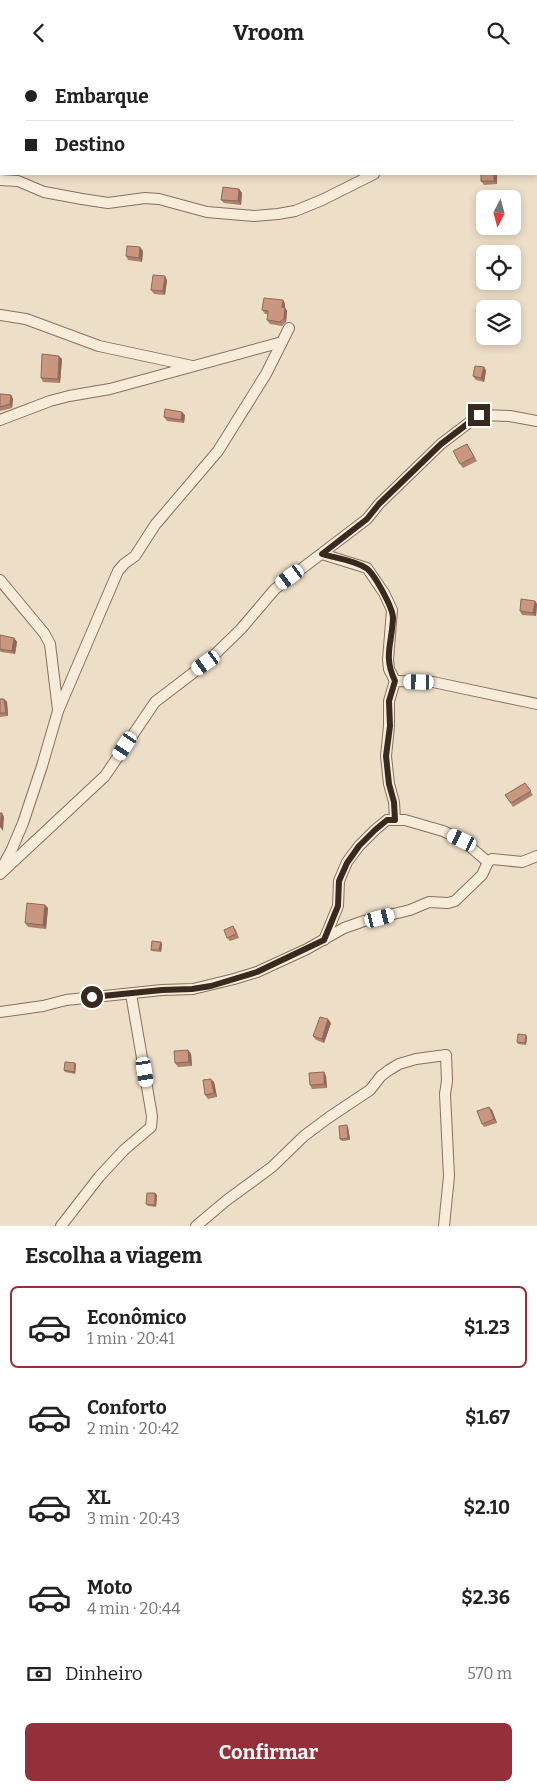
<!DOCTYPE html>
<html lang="pt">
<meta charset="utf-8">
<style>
:root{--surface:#fff;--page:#f6f6f6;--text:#222;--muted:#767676;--line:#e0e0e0;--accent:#94303a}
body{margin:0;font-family:Bitter,serif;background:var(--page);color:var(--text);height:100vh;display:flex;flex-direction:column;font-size:19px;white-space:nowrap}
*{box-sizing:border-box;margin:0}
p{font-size:16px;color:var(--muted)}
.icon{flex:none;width:28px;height:28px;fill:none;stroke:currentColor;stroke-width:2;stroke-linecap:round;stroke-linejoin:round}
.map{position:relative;height:1161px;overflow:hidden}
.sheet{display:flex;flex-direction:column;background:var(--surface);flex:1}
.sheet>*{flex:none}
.banner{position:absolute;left:0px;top:0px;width:538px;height:110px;box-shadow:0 2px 8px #0003;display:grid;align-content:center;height:110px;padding:0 25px;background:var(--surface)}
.needle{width:32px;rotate:186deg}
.controls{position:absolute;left:476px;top:125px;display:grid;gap:10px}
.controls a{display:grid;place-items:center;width:45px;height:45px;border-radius:8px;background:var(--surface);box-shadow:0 2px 8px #0003;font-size:25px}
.end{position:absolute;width:22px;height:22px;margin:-11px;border:6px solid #392a20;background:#fff;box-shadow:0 0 0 2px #fff}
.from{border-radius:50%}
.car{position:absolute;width:15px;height:30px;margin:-15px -8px;border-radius:6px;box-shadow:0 0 4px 1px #0007;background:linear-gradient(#fff 24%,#345 0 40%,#fff 0 76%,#345 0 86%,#fff 0)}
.banner b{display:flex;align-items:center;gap:18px;height:48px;font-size:19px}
.banner b+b{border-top:1px solid var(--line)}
.banner i{width:12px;height:12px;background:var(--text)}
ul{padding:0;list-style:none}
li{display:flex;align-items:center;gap:15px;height:82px;margin:0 10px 8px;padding:0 15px;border:2px solid transparent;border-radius:8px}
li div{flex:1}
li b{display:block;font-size:19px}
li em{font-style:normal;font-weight:700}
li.selected{border-color:var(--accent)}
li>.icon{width:45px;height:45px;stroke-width:1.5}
h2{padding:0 25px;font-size:22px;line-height:60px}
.pay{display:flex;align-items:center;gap:12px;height:55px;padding:0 25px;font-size:19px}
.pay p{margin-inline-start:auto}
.button{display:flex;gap:10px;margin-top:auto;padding:10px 25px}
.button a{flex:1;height:58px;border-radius:8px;background:var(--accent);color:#fff;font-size:20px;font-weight:700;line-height:58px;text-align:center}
header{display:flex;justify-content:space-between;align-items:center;height:65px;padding:0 25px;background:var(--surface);font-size:22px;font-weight:700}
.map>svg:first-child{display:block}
</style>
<header><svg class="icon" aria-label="back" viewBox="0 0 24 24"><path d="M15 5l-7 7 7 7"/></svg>Vroom<svg class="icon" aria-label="search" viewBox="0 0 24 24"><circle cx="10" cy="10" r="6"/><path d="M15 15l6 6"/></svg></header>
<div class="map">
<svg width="537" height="1161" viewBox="0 0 537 1161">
<rect width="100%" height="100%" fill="#eddec7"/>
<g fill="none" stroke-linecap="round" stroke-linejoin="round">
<defs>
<g id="minor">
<path d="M536,49L537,48"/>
<path d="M536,75L537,76"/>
<path d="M0,115L18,116L44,127L82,134L108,138L145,133L159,134L207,147L254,151L278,149L295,146L322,135L374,109"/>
<path d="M0,250L26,254L99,281L192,301"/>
<path d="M0,355L50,336L69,331L110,324L282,277"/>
<path d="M322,489L367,503L384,528L392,545L388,595L389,604L395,616"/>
<path d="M0,515L44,568L50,579L58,645"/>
<path d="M395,755L394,737L389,719L386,691L389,661V636L395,616L433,617L537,639"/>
<path d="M3,801L12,784L23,758L42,701L58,646L118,506L124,499L135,491L155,460L218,386L266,309L289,263"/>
<path d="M0,809L105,711L155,637L206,598L241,564L275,524L367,454L379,439L441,379L479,350L510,351L537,356"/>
<path d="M324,875L338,841L339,816L347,797L359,781L375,765L387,755H405L443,766L462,775L488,797"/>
<path d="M0,947L43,941L66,935L162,925L193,924L234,914L257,907L307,884L344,863L364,856L410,845L429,837L448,838L455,836L482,810L488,797L492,794L522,797L537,791"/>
<path d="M61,1161L99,1112L124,1085L151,1062L152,1051L131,929"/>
<path d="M196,1161L227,1135L272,1102L304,1071L328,1053L370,1025L381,1011L389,1005L399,999L416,994L446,990L447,1016L445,1029L449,1111L444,1161"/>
</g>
</defs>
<!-- minor casing -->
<use href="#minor" stroke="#88705d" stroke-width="12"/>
<!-- minor -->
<use href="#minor" stroke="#f7ecda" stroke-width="10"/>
</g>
<!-- wall -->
<g fill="#ad816d">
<path d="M497,109V119L484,120L481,116Z"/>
<path d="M239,124L242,128L241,140L224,138L221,135Z"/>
<path d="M480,133H493L494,134H485V150H482L480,146Z"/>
<path d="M143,186L142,197L128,195L126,191Z"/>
<path d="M167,215L165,230L154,229L151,225Z"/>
<path d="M283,235L285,239V243L287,246L286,257L282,261L270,259L267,255L268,249H265L262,245Z"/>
<path d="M62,294L60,318L43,317L41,313Z"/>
<path d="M484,302L486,306L484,317L476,315L473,311Z"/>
<path d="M0,329L11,330L13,334L12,343L0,346Z"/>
<path d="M185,350L184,358L167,356L164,352Z"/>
<path d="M467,379L477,396L463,403L460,399Z"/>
<path d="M535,536L537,539L536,551L522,550L520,546Z"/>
<path d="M0,570L14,573L17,577L15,589L1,587L0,586Z"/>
<path d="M0,634H4L7,637L8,651L0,652Z"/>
<path d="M525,718L533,730L513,742L505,730Z"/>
<path d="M45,840L48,843L46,864L28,862L25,858Z"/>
<path d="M233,861L236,865L239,873L230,876L227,873Z"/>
<path d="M161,877L162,879L161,887L152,886L151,885Z"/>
<path d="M331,958L324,978L316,975L313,971Z"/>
<path d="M526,970L527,972L526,980L518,979L517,977Z"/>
<path d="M188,985L191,989L192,1001L178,1002L175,998Z"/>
<path d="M75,998L76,1000L75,1009L65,1007L64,1005Z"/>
<path d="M326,1011L327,1023L312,1024L310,1020Z"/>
<path d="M214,1017L217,1032L208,1034L205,1030Z"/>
<path d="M492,1045L497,1058L484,1062L482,1059Z"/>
<path d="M348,1062L350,1075L342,1076L340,1074Z"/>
<path d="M157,1130L156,1142L148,1141L146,1139Z"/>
</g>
<!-- shaded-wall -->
<g fill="#8d6959">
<path d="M494,109H497V119L494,116Z"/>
<path d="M239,124L242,128L241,140L238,136Z"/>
<path d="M140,182L143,186L142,197L139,193Z"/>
<path d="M165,211L167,215L165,230L163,226Z"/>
<path d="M283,235L285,239V243L287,246L286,257L284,253L282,242Z"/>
<path d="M59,291L62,294L60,318L58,314Z"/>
<path d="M484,302L486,306L484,317L481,313Z"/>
<path d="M11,330L13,334L12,343L10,339Z"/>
<path d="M182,347L185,350L184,358L181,355Z"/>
<path d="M535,536L537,539L536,551L533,548Z"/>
<path d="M14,573L17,577L15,589L12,586Z"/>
<path d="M4,634L7,637L8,651L6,648Z"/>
<path d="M2,748L4,752L3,766L0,762Z"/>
<path d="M45,840L48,843L46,864L43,860Z"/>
<path d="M161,877L162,879L161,887L159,885Z"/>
<path d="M328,954L331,958L324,978L322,974Z"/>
<path d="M526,970L527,972L526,980L525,978Z"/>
<path d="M188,985L191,989L192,1001L189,997Z"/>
<path d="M75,998L76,1000L75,1009L74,1007Z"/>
<path d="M324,1007L326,1011L327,1023L324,1019Z"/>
<path d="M211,1014L214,1017L217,1032L214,1028Z"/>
<path d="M489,1042L492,1045L497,1058L494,1054Z"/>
<path d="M347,1060L348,1062L350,1075L348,1073Z"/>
<path d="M155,1128L157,1130L156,1142L155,1140Z"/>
</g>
<!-- building -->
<g fill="#c9967f" stroke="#8d6959">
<rect x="128" y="0" width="8" height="1"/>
<rect x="481" y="109" width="13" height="7"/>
<path d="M223,122L239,124L238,136L221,135Z"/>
<path d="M480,133H493V134H485V146H480Z"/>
<path d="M127,181L140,182L139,193L126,191Z"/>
<path d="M153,210L165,211L163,226L151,225Z"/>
<path d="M264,233L283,235L282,242L285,243L284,253L280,257L267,255L268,246L262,245Z"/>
<path d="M42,289L59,291L58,314L41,313Z"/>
<path d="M475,301L484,302L481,313L473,311Z"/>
<path d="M0,329L11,330L10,339L0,342Z"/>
<path d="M165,344L182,347L181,355L164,352Z"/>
<path d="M467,379L474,392L460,399L453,386Z"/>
<path d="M521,534L535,536L533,548L520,546Z"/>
<path d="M0,570L14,573L12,586L0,584Z"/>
<path d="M0,634H4L6,648H0Z"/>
<path d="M525,718L531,726L511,738L505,730Z"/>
<path d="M0,748H2L0,762Z"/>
<path d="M27,838L45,840L43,860L25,858Z"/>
<path d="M233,861L236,869L227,873L224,865Z"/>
<path d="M152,876L161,877L159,885H151Z"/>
<path d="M320,952L328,954L322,974L313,971Z"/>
<path d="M518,969L526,970L525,978L517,977Z"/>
<path d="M188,985L189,997L175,998L174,986Z"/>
<path d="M65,997L75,998L74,1007L64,1005Z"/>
<path d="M324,1007V1019L310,1020L309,1008Z"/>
<path d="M211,1014L214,1028L205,1030L203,1015Z"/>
<path d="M489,1042L494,1054L482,1059L477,1046Z"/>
<path d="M347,1060L348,1073L340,1074L339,1061Z"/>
<path d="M147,1128H155V1140L146,1139Z"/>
</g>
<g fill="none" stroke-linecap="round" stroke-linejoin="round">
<!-- route -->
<path stroke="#392a20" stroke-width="6" d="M92,932L162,925L192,924L211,921L257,907L324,875L338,841L339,816L347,798L359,781L375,765L387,755H395L394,737L389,719L386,691L390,661L389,636L395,616C383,591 392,579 393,553C393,543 374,508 366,503C354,495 335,493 322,489L367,454L379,439L441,379L479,350"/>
</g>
</svg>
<div class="controls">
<a><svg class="needle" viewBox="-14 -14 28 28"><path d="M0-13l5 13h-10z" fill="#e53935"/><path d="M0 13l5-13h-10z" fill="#767676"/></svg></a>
<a><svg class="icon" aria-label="locate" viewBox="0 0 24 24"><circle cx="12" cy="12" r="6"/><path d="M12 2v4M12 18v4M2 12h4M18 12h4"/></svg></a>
<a><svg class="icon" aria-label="layers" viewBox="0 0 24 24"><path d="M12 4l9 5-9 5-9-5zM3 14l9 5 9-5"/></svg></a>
</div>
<i class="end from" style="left:92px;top:932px"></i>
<i class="end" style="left:479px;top:350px"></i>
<i class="car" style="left:290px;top:512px;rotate:234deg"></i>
<i class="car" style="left:206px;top:598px;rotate:235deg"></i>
<i class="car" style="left:419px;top:617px;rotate:271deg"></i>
<i class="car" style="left:125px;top:681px;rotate:213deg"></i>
<i class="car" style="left:462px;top:775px;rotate:296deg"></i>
<i class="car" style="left:380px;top:853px;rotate:76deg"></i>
<i class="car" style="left:145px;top:1007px;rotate:171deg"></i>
<div class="banner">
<b><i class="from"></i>Embarque</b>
<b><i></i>Destino</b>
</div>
</div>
<section class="sheet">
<h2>Escolha a viagem</h2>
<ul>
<li class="selected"><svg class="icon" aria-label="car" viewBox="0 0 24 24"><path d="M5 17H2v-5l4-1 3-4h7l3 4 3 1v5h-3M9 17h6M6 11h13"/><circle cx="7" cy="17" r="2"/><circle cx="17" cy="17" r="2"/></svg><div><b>Econômico</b><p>1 min · 20:41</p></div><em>$1.23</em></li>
<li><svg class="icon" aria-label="car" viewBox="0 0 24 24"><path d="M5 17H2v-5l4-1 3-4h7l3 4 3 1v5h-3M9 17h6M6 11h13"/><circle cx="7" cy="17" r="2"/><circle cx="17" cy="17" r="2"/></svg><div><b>Conforto</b><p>2 min · 20:42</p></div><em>$1.67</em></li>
<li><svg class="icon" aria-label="car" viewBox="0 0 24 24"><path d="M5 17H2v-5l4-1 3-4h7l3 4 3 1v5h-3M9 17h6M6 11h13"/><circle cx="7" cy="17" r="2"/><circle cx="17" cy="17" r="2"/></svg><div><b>XL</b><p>3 min · 20:43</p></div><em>$2.10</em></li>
<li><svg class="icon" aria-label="car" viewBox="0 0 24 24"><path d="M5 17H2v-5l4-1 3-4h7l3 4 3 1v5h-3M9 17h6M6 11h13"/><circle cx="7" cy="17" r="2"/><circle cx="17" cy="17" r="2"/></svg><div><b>Moto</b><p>4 min · 20:44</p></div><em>$2.36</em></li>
</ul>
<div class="pay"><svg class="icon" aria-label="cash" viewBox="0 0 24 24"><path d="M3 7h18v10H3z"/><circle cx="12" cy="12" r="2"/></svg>Dinheiro<p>570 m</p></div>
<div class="button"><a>Confirmar</a></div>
</section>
